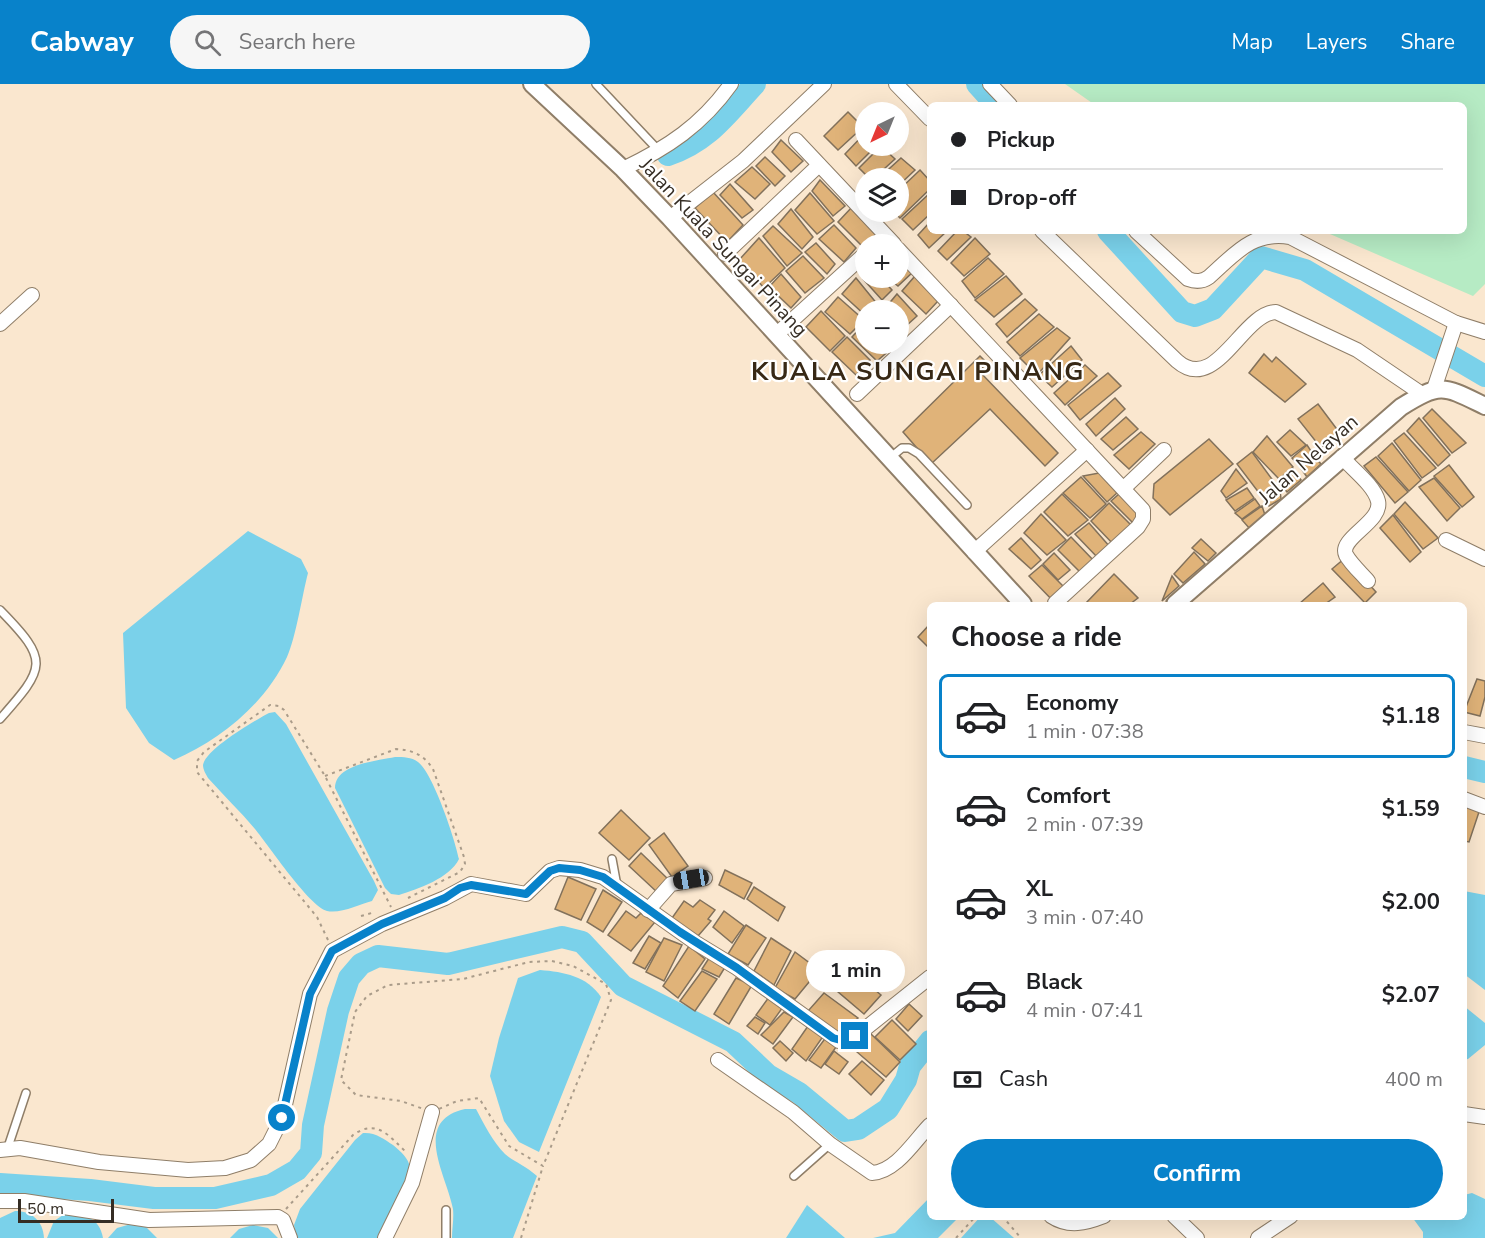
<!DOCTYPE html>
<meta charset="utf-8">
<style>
:root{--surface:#fff;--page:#f6f6f6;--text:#202124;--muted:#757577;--line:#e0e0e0;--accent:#0882ca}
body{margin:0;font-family:"Nunito Sans",sans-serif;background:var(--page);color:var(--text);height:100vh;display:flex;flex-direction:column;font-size:22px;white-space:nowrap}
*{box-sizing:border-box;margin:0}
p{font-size:20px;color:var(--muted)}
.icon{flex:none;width:33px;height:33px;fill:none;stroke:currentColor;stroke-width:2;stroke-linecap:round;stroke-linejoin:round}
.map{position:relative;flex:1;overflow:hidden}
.panel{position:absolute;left:927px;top:518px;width:540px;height:618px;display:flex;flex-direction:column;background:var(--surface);border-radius:9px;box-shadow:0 6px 24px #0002}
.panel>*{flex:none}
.hud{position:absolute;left:927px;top:18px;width:540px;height:132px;border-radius:9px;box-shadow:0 6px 24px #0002;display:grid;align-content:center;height:132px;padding:0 24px;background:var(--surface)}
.needle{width:39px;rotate:223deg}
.fabs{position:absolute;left:855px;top:18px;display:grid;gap:12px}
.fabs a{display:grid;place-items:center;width:54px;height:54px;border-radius:50%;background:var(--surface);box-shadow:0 6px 24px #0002;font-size:30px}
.scale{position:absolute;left:18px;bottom:15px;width:96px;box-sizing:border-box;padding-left:6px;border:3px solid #352d24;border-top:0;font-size:16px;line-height:21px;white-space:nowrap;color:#352d24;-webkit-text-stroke:4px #fff;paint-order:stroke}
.end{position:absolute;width:27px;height:27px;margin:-14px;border:8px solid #0882ca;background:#fff;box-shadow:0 0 0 3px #fff}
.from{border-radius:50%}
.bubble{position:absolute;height:42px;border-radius:21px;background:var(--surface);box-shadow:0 6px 24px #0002;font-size:20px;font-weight:700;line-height:42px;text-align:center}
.car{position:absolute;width:18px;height:36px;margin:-18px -9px;border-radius:8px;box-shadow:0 0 4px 2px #0007;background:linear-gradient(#222 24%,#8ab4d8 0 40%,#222 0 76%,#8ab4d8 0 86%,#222 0)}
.hud b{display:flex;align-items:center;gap:21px;height:57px;font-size:22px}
.hud b+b{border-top:2px solid var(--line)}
.hud i{width:15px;height:15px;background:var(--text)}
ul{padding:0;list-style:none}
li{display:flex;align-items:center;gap:18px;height:84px;margin:0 12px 9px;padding:0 12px;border:3px solid transparent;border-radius:9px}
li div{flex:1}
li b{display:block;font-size:22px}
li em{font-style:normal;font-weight:700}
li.selected{border-color:var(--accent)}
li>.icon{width:54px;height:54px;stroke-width:1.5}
h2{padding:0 24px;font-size:27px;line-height:72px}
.pay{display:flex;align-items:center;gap:15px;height:66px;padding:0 24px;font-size:22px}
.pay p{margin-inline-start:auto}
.action{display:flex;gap:12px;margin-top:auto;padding:12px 24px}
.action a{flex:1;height:69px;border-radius:36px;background:var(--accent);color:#fff;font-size:24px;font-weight:700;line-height:69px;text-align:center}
header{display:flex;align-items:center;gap:36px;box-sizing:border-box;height:84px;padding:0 30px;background:var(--accent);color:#fff}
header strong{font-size:28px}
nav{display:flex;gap:33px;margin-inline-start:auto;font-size:21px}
.search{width:420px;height:54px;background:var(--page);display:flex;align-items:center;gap:15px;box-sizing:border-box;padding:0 21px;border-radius:33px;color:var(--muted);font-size:22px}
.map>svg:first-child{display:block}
</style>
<header>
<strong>Cabway</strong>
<div class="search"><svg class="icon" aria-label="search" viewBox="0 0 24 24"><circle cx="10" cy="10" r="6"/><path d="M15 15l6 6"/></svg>Search here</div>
<nav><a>Map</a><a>Layers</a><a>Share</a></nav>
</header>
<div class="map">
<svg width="1485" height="1154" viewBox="0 0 1485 1154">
<rect width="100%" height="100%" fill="#fae7cf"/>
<!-- green -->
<path fill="#b6ebc4" d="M1065,0H1485V200L1473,212L1323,147H1464V21H1095Z"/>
<!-- water -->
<g fill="#7ad1ea">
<path d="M248,447L301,475L308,489C302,512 296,553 287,573C265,620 220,656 174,676L149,659L126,624L123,549Z"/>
<path d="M275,628L286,640L374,797L378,806L372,817C360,820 341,830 327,827C309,822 269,762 255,745C240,727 223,711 208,694C206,690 203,686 203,681C206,665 254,637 269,629Z"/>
<path d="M395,673C404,673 411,673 418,678C433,689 455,755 459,775C450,794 418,805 399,811L391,810L385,804L335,704C335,680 377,677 395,673Z"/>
<path d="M1464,807L1485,811V906L1464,890Z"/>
<path d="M540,886C564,888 587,892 601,913L539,1068L519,1058L504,1037L490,992L499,954L518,894Z"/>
<path d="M1464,922L1485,939V961L1468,975L1464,976Z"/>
<path d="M465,1025H476C484,1040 493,1058 505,1070C514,1078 525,1081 537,1092L513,1154H452C452,1145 454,1135 453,1125C447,1092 411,1037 465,1025Z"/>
<path d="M363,1049C375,1048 384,1055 393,1061C400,1067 409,1074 410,1084C411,1104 389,1136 380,1154H296L294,1141L300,1125L355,1056Z"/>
<path d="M1472,1109L1485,1115V1154H1423V1148L1412,1133L1464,1132V1111Z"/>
<path d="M930,1113V1132L959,1133L938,1154H873L895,1149Z"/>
<path d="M807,1121L845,1154H786Z"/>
<path d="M15,1127C32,1127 43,1137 44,1154H0V1134Z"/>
<path d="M66,1129C85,1131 99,1133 103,1154H47L54,1137Z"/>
<path d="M981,1132L990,1133L1014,1154H961Z"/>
<path d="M131,1140L146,1143L157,1154H108L117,1144Z"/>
<path d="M253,1141L268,1144L278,1154H230L239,1145Z"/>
</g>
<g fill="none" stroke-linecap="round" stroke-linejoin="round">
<!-- river -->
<g stroke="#7ad1ea" stroke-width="22">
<path d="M977,0L996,21"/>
<path d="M668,71C708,58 727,30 755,0"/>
<path d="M1108,147L1182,228L1195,232L1213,225L1261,173L1305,186L1485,292"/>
<path d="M1464,683L1485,688"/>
<path d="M0,1100L90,1106L154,1114H215L271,1101L297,1086L311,1069L313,1041L338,927L349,894L361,880L378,872L448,880L562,853L582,858L623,902L733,958L768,991L799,1009L845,1047L858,1045L888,1025L906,996L910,982L930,957"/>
</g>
</g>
<!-- building -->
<g fill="#e0b379" stroke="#82715b" stroke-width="1.5">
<path d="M848,28L863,43L838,66L824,52Z"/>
<path d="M866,48V62H876L856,82L845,70Z"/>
<path d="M781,56L803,77L791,88L772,68Z"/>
<path d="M881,62L895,75L874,94H869L859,84Z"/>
<path d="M765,73L785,92L775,102L756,82Z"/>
<path d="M901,74L915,86L898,102V94H879Z"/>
<path d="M752,83L770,100L755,115L735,98Z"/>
<path d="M920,86L930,97V105L900,134L894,128H898V107Z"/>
<path d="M820,96L845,122L833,132L812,107Z"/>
<path d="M730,100L753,126L742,134L720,111Z"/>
<path d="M713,108L743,141L727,158L695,124Z"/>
<path d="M810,109L834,137L817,150L795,126Z"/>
<path d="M930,109V130L913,146L902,135Z"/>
<path d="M852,123L878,149L862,162L838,138Z"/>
<path d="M791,125L813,153L802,165L778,140Z"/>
<path d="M930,138V147H947L929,164L918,151Z"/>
<path d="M834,141L856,164L844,178L819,155Z"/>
<path d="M773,142L802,169L787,182L763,152Z"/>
<path d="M957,147H963L971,153L947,176L938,167Z"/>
<path d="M759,154L785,184L764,204L739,176Z"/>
<path d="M975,154L990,170L964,192L951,179Z"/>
<path d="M816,159L835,180L827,190L805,168Z"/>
<path d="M803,172L824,194L805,209L786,187Z"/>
<path d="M898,174L914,187L898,202L888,194H898Z"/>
<path d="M988,174L1004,190L975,214L962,197Z"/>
<path d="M781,190L801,213L791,224L769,203Z"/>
<path d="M866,191V194H881L892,206L882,216L863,195Z"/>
<path d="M915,192L938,217L926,230L902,207Z"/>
<path d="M1006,192L1022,210L994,233L975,216Z"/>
<path d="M856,194L878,221L874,226H866V232L842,210Z"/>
<path d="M897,210L917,232L906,242L898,234V226H892L887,222Z"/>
<path d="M838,213L864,236L850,250L825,228Z"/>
<path d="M1025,215L1037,226L1007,253L996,240Z"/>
<path d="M821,227L845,252L830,267L806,243Z"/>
<path d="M1039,230L1054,243L1020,272L1007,258Z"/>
<path d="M865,239L866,260H886L891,265L877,277L852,253Z"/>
<path d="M1057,244L1070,254L1037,291L1020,274Z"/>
<path d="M847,253L870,276L856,291L832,268Z"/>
<path d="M1071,262L1082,276L1052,303L1039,291Z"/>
<path d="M1264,270L1272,278L1276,273L1306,300L1285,318L1249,289Z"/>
<path d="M980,272L987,279L979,287L1058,369L1045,382L990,325L931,380L903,348Z"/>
<path d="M1085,281L1097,292L1065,321L1054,309Z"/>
<path d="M1108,289L1121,302L1080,336L1068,321Z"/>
<path d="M1115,314L1125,325L1096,352L1086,340Z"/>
<path d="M1318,320L1339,348L1321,364L1298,335Z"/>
<path d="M1432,325L1466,359L1452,369L1423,334Z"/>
<path d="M1126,333L1138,345L1113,366L1101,355Z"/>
<path d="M1419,334L1450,371L1438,382L1407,347Z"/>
<path d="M1290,346L1306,361L1291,372L1277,358Z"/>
<path d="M1141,348L1155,360L1129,385L1114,371Z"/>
<path d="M1404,349L1436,384L1422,394L1394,357Z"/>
<path d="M1267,352L1293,383L1279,395L1253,368Z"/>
<path d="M1209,355L1233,380L1170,431L1153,414L1154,400Z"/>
<path d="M1392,359L1421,396L1409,407L1378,372Z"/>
<path d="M1307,361L1313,370L1299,382L1292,374Z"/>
<path d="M1252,368L1280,406L1281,415L1269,422L1237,380Z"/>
<path d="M1313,371L1321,380L1307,393L1300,383Z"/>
<path d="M1376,373L1408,408L1395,419L1364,382Z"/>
<path d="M1449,381L1474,413L1462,423L1434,392Z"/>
<path d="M1236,385L1247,399L1226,414L1221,407Z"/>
<path d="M1293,385L1301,396L1287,408L1278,397Z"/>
<path d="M1099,389L1117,409L1107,418L1083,392Z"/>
<path d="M1081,393L1106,420L1090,434L1063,409Z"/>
<path d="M1434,394L1460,424L1447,437L1419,403Z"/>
<path d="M1247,404L1254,414L1235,427L1226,416Z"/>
<path d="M1062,410L1088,436L1068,452L1044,428Z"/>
<path d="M1119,410L1137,428L1135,441L1111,417Z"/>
<path d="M1255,415L1260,422L1242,435L1235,429Z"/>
<path d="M1405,418L1438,454L1423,465L1394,430Z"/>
<path d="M1109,419L1133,443L1115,462L1091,437Z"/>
<path d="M1262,422L1265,431L1250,445L1242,436Z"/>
<path d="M1041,430L1066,456L1047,471L1024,449Z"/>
<path d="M1393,431L1421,468L1410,478L1380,444Z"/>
<path d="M1089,439L1110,463L1098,474L1075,450Z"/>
<path d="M1071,453L1095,478L1082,490L1058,466Z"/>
<path d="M1021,454L1041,476L1031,485L1009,465Z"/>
<path d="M1201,455L1216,469L1208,477L1192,464Z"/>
<path d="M1194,468L1205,480L1183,499L1174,490Z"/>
<path d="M1054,469L1070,486L1058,496L1043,480Z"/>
<path d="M1345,474L1376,508L1365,519L1332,485Z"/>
<path d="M1042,481L1067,506L1055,519L1029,492Z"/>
<path d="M1114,490L1138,514L1130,520H1085Z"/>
<path d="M1172,492L1179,502L1162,517Z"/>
<path d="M1323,499L1335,513L1325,520H1299Z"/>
<path d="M930,540V565L918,553Z"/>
<path d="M1477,595L1485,597V613L1480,632L1464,628Z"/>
<path d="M1464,721L1479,728L1469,758L1464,757Z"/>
<path d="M621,726L650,754L629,776L599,749Z"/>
<path d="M664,749L688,782L672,793L649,761Z"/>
<path d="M641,769L669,796L658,809L629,782Z"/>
<path d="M725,786L752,799L744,815L719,801Z"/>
<path d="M568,793L596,805L581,836L555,825Z"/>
<path d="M754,803L785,823L778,837L747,815Z"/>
<path d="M603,806L622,818L603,848L587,838Z"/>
<path d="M700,816L715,826L708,835L711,837L698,852L672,834L684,817L693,823Z"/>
<path d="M626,827L636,834L641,829L655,838L631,867L608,851Z"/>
<path d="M724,827L744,842L732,859L713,843Z"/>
<path d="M746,841L766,854L748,881L728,870Z"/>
<path d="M649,852L661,859L645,885L633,879Z"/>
<path d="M664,854L682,861L664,897L646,888Z"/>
<path d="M771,854L791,867L774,901L754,887Z"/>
<path d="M689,862L705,875L678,914L663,902Z"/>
<path d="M795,868L819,886L795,915L775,904Z"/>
<path d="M711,871L727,880L719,893L702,885Z"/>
<path d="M844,880L881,911L864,930L830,901Z"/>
<path d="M702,887L717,895L695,927L680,917Z"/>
<path d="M736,894L752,901L729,940L714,930Z"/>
<path d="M824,909L858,934L839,949L808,927Z"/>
<path d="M769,913L783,923L770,941L756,931Z"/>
<path d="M909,920L922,932L908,947L896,935Z"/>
<path d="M784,928L793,933L773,960L761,951Z"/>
<path d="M755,933L765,939L758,950L747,942Z"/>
<path d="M892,936L916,960L900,976L875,953Z"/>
<path d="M808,942L824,951L806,977L792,965Z"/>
<path d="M871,950L900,978L886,993L857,968Z"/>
<path d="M827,952L839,959L821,984L809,976Z"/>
<path d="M780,957L793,969L786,977L773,964Z"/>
<path d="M834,967L848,978L839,990L825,980Z"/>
<path d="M862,977L884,996L871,1011L849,990Z"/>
</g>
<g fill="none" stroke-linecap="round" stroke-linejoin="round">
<defs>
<g id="service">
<path d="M596,0L660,68"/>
<path d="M891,373L902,364H909L919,370L967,421"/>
<path d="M0,526C50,577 46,583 0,635"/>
<path d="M612,775L617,802"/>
<path d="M8,1063L26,1009"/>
<path d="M794,1092L830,1060"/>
<path d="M446,1154V1126"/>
</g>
<g id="minor">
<path d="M896,0L930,35"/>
<path d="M990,0L1010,21"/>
<path d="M796,56L894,160"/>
<path d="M623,85C667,64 702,41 731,0"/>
<path d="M670,134L743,77L824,0"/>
<path d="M1042,147L1177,277C1216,311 1242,229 1276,228L1357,266L1422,310"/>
<path d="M1136,147L1188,195C1196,198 1202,198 1209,193C1235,170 1252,147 1290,153L1456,239L1485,248"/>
<path d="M898,165L1143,426V435L1138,443L1055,519"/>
<path d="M725,170L819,81"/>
<path d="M0,240L32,211"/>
<path d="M777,250L866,169"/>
<path d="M1434,305L1456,239"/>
<path d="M857,310L951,221"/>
<path d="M1342,373C1352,385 1374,401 1378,417C1383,438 1338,454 1346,471C1351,480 1361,489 1368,497"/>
<path d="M1124,404L1164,366"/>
<path d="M1446,456L1485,475"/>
<path d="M974,468L1087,366"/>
<path d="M1464,648L1485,652"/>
<path d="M1464,715L1485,723"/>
<path d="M648,826L671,800L705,794"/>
<path d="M718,976L793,1028L830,1060L872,1089C896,1088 915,1056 930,1041"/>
<path d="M1464,1030L1485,1033"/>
<path d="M0,1066L20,1064L99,1078L188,1086L225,1084L251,1076L269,1060L282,1034L310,910L332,867L382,840L445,814L471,800L526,810L550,787L559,784L580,786L603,793L696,859L737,884L839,957L849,955L861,948L930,893"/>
<path d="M0,1117H24L149,1136L278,1133L283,1136L290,1154"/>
<path d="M1051,1132C1069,1144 1086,1139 1104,1132"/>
<path d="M1174,1132L1197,1154"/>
<path d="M385,1154L412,1099L432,1028"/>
<path d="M1258,1154L1291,1132"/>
</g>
<g id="tertiary">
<path d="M532,0L623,85L670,134L1023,520"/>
<path d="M1175,520L1401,323C1441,298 1444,302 1485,322"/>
</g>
</defs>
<!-- service casing -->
<use href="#service" stroke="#8f7e68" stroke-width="10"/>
<!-- minor casing -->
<use href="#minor" stroke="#8f7e68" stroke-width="16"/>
<!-- tertiary casing -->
<use href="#tertiary" stroke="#8f7e68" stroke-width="20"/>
<!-- path -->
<g stroke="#aa9c8a" stroke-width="2" stroke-dasharray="3 4.5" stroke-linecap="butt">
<path d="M325,692L396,665C413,666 424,671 433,685L464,773L465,780L460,788L408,814"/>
<path d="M361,832L375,828"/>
<path d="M328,856L317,833L197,688V677L204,668L270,621L279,622L284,626L325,692L391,823"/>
<path d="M552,877L573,882L606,900L611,916L543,1082L509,1062L479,1014L457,1017L432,1028L401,1017L356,1011L341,996L355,928L367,912L388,901L463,895L529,878Z"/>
<path d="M286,1125L353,1051C377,1034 389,1052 407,1069"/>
<path d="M1002,1132L1021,1154"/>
<path d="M521,1154L543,1082"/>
<path d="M956,1154L976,1132"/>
</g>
<!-- service -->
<use href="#service" stroke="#fff" stroke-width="7"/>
<!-- minor -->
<use href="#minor" stroke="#fff" stroke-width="14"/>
<!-- tertiary -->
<use href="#tertiary" stroke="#fff" stroke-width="16"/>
</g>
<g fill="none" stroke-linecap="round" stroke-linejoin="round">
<!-- route -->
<path stroke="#0882ca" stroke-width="8" d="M282,1034L310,910L332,867L382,840L445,814L460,804L471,801L526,810L550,787L559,784L580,786L603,793L680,848L737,884L833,954L844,957L855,952"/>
</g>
<g text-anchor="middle" stroke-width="4.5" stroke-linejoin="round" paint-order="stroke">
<!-- street labels -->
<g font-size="20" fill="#352d24" stroke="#fff">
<text transform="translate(724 163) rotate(47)" y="7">Jalan Kuala Sungai Pinang</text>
<text transform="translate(1308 375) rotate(-41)" y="7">Jalan Nelayan</text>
</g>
<!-- district labels -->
<g font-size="26" font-weight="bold" letter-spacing="1.5" fill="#372815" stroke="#fff">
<text x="918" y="296">KUALA SUNGAI PINANG</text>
</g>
</g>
</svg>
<div class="fabs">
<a><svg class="needle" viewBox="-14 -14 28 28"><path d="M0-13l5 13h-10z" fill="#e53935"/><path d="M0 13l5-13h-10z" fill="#757577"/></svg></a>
<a><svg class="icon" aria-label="layers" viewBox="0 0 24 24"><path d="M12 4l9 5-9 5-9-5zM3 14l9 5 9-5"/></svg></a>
<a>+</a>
<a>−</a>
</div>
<div class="scale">50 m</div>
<i class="end from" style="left:282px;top:1034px"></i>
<i class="end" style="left:855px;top:952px"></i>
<div class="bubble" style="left:806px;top:866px;width:99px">1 min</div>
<i class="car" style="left:691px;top:795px;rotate:261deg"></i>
<div class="hud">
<b><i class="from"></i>Pickup</b>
<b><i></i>Drop-off</b>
</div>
<section class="panel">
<h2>Choose a ride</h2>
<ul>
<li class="selected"><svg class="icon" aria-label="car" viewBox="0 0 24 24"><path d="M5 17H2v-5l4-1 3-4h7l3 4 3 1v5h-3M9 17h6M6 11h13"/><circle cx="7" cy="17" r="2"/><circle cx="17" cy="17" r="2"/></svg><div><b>Economy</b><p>1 min · 07:38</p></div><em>$1.18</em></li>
<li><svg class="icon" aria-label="car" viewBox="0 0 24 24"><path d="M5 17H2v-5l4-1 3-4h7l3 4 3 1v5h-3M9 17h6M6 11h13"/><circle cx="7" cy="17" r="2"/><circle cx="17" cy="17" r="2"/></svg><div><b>Comfort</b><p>2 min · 07:39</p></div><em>$1.59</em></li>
<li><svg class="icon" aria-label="car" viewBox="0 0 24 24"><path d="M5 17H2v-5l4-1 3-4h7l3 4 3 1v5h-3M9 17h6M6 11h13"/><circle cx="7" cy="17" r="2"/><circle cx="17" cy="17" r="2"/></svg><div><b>XL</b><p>3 min · 07:40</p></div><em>$2.00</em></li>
<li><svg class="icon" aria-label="car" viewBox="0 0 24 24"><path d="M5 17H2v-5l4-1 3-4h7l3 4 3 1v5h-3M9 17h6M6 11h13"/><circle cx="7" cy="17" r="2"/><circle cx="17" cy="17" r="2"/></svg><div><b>Black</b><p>4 min · 07:41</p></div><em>$2.07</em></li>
</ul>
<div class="pay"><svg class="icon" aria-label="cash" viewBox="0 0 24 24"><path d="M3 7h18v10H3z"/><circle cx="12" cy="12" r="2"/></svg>Cash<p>400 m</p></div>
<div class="action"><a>Confirm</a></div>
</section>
</div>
